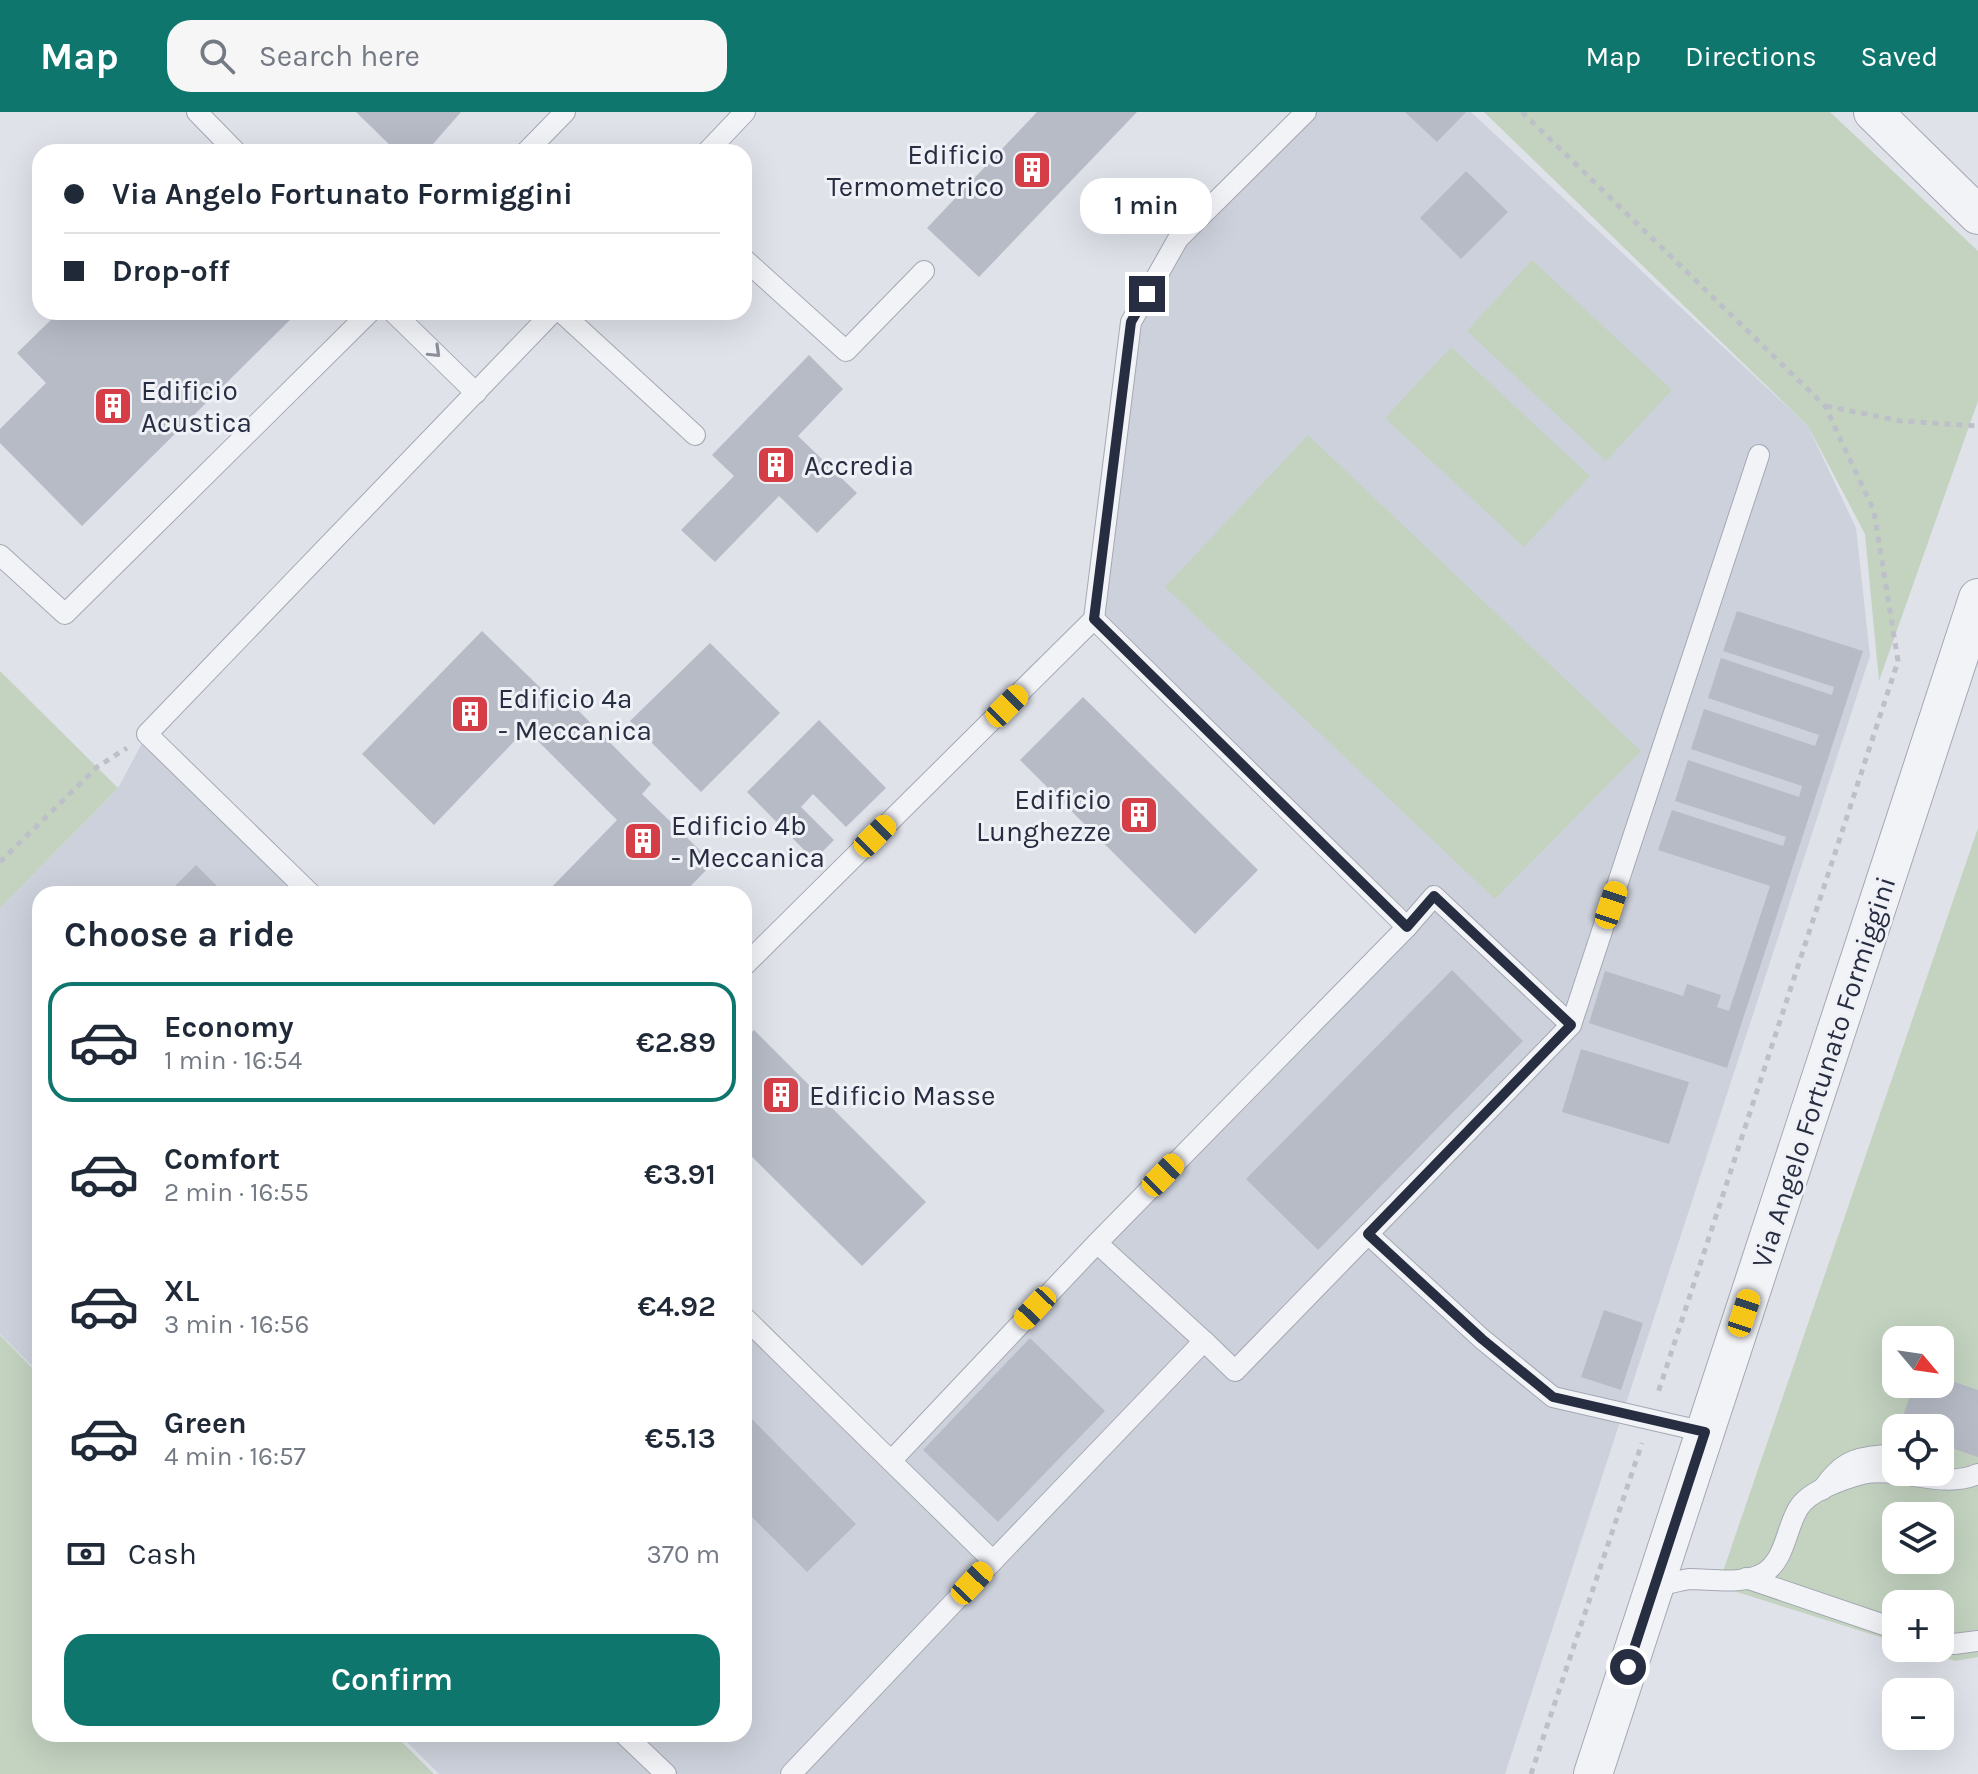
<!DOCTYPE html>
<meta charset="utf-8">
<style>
:root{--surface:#fff;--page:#f6f6f7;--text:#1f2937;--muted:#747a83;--line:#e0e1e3;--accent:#0f766e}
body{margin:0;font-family:Karla,sans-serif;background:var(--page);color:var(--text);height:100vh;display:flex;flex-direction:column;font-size:30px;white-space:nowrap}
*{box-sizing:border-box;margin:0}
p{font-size:26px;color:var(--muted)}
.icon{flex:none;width:44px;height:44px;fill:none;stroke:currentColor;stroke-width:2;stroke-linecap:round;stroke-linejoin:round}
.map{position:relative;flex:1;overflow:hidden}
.panel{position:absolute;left:32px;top:774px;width:720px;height:856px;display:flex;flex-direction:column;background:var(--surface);border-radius:24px;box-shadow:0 8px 32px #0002}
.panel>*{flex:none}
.banner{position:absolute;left:32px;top:32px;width:720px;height:176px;border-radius:24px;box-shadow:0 8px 32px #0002;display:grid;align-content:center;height:176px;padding:0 32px;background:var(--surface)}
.needle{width:52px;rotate:119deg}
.fabs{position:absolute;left:1882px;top:1214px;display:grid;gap:16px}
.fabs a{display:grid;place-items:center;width:72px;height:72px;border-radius:16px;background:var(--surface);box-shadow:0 8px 32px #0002;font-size:40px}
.end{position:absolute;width:36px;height:36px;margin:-18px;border:10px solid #272e41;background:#fff;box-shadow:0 0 0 4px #fff}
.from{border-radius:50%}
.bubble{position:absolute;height:56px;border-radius:24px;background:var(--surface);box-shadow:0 8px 32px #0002;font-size:26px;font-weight:600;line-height:56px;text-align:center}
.car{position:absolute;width:24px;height:48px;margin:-24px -12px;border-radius:10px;box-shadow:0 0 6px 2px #0007;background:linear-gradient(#f5c518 24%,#345 0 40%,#f5c518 0 76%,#345 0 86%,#f5c518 0)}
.banner b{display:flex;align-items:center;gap:28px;height:76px;font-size:30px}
.banner b+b{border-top:2px solid var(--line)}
.banner i{width:20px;height:20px;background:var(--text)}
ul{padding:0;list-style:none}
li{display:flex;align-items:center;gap:24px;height:120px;margin:0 16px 12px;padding:0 16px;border:4px solid transparent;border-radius:24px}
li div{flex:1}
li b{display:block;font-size:30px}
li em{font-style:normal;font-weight:600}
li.active{border-color:var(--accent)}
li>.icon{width:72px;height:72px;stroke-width:1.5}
h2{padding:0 32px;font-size:36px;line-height:96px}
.pay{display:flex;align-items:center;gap:20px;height:88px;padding:0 32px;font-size:30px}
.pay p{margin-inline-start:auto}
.cta{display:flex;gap:16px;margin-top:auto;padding:16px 32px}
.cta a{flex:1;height:92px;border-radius:24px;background:var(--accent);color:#fff;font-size:32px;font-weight:600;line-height:92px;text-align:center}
header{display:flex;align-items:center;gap:48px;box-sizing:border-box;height:112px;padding:0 40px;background:var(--accent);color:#fff}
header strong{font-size:38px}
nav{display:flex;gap:44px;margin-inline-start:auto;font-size:28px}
.search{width:560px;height:72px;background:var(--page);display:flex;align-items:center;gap:20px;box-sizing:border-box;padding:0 28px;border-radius:24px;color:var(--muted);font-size:30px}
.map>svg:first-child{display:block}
</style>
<header>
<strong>Map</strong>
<div class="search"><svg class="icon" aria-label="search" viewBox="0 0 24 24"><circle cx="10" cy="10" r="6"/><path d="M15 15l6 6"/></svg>Search here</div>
<nav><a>Map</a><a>Directions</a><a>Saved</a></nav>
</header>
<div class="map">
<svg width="1978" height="1662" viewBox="0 0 1978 1662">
<rect width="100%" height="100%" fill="#dfe2e9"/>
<!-- built -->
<g fill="#cdd1db">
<path d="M1306,0H1471L1808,314L1856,416L1870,544L1505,1662H439L399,1622H744V1205L890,1349L1407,816L1094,507L1131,210L1178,127Z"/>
<path d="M147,622L311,782H40V1262L0,1222V796L118,676Z"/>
</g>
<!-- green -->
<g fill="#c3d3c0" fill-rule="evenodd">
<path d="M1484,0H1830L1978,139V289L1879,569L1865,422L1808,314Z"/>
<path d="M1532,148L1672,278L1606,349L1467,219Z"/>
<path d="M1451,235L1590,364L1524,435L1385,306Z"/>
<path d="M1308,323L1641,639L1495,787L1165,475Z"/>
<path d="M0,559L118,676L0,796Z"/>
<path d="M1978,716V1545L1955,1549L1915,1536H1940V1492H1896V1530L1718,1474ZM1896,1228H1940V1272H1896ZM1896,1316H1940V1360H1896ZM1896,1404H1940V1448H1896Z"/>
<path d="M0,1223L40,1264V1622H394L434,1662H0Z"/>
</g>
<!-- building -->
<g fill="#b6bbc6">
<path d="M356,0H461L426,40H397Z"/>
<path d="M1037,0H1137L979,165L927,116Z"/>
<path d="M1405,0H1466L1437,30Z"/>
<path d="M1466,59L1508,100L1461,147L1420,106Z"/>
<path d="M59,200H298L82,414L0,331V317L46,271L17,241Z"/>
<path d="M809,243L843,277L798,324L857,381L817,421L779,384L715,450L681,418L734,364L712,343Z"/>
<path d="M1737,499L1863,539L1727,956L1589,911L1605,859L1683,884L1687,872L1721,883L1717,895L1729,899L1770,774L1658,738L1672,698L1783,734L1786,725L1675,689L1688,648L1799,685L1802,674L1691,637L1704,597L1815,634L1819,623L1708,586L1721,546L1832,583L1834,575L1723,539Z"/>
<path d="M482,519L553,588L560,580L651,672L642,682L713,751L683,782H545L617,708L526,617L434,713L362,642Z"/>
<path d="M710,531L780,601L701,680L630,609Z"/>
<path d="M1083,585L1258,758L1195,822L1020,648Z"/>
<path d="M819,608L886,676L846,715L813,682L801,695L834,728L814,748L747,680Z"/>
<path d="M196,753L225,782H167Z"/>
<path d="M1452,858L1523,929L1318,1138L1246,1067Z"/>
<path d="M754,918L926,1090L862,1154L744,1037V928Z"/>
<path d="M1581,937L1689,970L1669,1032L1562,1000Z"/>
<path d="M1604,1198L1643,1211L1621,1278L1581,1265Z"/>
<path d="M1030,1226L1105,1299L998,1410L923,1338Z"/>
<path d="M1940,1265L1978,1278V1345L1940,1332V1316H1899L1914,1272H1940Z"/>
<path d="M744,1299L856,1412L807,1460L744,1397Z"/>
</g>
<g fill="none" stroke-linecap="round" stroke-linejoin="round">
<defs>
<g id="lane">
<path d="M197,0L236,40"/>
<path d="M526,40L565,0"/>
<path d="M707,40L745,0"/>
<path d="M744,147L846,239L924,159"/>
<path d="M393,200L476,281"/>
<path d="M561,200L695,323"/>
<path d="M0,443L65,502L370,200"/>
<path d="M1094,507L1407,815L1097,1131L891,1349L993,1449L1204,1229L1097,1131"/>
<path d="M311,782L147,622L553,200"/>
<path d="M1407,815L1434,784L1571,913"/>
<path d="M744,854L1094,507L1131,210L1178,127L1306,0"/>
<path d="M1368,1122L1482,1227L1553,1285L1705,1320"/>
<path d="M744,1205L891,1349"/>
<path d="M1204,1229L1235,1259L1571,913L1759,343"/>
<path d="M1822,1378C1844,1345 1858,1346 1896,1342"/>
<path d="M1746,1466L1896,1517"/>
<path d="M1654,1475C1666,1473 1679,1468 1690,1467C1712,1467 1743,1473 1764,1461C1785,1448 1786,1417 1798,1397C1808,1379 1843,1367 1862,1362C1901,1354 1941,1378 1978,1362"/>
<path d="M1940,1529L1954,1532L1978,1529"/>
<path d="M624,1622L666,1662"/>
<path d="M791,1662L993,1449"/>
</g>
<g id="street">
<path d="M1873,0L1978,103"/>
<path d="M1593,1662L1978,486"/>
</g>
</defs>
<!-- lane casing -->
<use href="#lane" stroke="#a4a8b3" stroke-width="22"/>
<!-- street casing -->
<use href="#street" stroke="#a4a8b3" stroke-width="40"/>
<!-- path -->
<g stroke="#bdc0c8" stroke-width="5" stroke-dasharray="6 6" stroke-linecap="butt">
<path d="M1522,0L1825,294L1874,399L1898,549L1657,1284"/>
<path d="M1826,294L1901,309L1978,314"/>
<path d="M0,750L97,655L127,636"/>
<path d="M1531,1662L1642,1331"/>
</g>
<!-- lane -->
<use href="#lane" stroke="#f2f3f7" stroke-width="20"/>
<!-- street -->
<use href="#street" stroke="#f2f3f7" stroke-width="38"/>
</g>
<!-- one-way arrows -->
<defs><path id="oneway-chevron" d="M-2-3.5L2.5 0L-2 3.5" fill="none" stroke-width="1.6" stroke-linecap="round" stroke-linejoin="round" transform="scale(2)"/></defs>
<use stroke="#8c909c" href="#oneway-chevron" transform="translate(435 240) rotate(44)"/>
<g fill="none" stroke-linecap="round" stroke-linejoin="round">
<!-- route -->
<path stroke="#272e41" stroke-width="10" d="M1147,182L1131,210L1094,507L1407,815L1434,784L1571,913L1368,1122L1482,1227L1553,1285L1705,1320L1628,1555"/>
</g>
<!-- icons -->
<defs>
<symbol id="building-square" viewBox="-11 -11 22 22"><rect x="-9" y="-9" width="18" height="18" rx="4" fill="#d53d47" stroke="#eff1f6"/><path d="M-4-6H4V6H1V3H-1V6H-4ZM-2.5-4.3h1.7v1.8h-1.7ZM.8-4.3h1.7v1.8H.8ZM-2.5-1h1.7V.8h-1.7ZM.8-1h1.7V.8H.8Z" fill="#fff"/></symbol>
</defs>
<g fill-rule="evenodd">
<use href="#building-square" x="1010" y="36" width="44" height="44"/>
<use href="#building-square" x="91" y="272" width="44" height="44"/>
<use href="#building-square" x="754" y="331" width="44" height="44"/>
<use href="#building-square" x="448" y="580" width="44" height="44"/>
<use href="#building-square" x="1117" y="681" width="44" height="44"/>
<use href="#building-square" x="621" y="707" width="44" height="44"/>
<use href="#building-square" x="759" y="961" width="44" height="44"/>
</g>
<g text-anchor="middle" stroke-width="6" stroke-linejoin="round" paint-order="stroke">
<!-- poi labels -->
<g font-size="28" fill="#272e41" stroke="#eff1f6" text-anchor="start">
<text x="1004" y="52" text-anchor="end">Edificio<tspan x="1004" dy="32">Termometrico</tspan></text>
<text x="141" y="288">Edificio<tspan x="141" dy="32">Acustica</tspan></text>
<text x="804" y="363">Accredia</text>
<text x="498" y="596">Edificio 4a<tspan x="498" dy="32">- Meccanica</tspan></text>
<text x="1111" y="697" text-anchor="end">Edificio<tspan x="1111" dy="32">Lunghezze</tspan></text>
<text x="671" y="723">Edificio 4b<tspan x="671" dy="32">- Meccanica</tspan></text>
<text x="809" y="993">Edificio Masse</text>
</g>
<!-- street labels -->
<g font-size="28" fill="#272e41" stroke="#eff1f6">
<text transform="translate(1823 960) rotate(-72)" y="10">Via Angelo Fortunato Formiggini</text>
</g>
</g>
</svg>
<div class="fabs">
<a><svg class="needle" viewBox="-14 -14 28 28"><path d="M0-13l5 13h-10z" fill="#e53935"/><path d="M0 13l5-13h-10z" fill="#747a83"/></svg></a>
<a><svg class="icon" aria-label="locate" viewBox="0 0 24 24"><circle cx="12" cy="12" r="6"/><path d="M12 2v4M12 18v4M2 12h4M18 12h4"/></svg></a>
<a><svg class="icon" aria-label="layers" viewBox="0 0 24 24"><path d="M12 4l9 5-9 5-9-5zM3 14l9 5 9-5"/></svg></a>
<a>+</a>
<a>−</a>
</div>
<i class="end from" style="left:1628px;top:1555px"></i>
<i class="end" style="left:1147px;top:182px"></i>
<div class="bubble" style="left:1080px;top:66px;width:132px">1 min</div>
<i class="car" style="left:1007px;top:594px;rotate:45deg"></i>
<i class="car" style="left:875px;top:724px;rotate:45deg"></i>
<i class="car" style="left:1611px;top:793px;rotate:18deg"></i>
<i class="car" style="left:1163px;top:1063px;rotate:44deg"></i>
<i class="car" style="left:1035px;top:1196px;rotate:223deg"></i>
<i class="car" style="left:1744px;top:1201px;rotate:18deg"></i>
<i class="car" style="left:972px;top:1471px;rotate:43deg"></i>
<div class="banner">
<b><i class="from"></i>Via Angelo Fortunato Formiggini</b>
<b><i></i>Drop-off</b>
</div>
<section class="panel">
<h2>Choose a ride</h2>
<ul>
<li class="active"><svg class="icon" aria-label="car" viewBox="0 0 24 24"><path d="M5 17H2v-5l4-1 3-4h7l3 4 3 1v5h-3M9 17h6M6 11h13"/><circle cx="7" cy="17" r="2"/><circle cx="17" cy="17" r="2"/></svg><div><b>Economy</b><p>1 min · 16:54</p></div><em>€2.89</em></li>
<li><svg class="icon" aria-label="car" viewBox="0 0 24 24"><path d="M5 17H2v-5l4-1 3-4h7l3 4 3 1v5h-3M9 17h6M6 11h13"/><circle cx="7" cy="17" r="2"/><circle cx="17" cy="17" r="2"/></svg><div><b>Comfort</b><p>2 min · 16:55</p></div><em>€3.91</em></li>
<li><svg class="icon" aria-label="car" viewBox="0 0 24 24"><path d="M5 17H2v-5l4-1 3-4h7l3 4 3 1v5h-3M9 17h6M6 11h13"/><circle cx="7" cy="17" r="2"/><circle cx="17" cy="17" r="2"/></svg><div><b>XL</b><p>3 min · 16:56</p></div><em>€4.92</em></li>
<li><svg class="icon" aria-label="car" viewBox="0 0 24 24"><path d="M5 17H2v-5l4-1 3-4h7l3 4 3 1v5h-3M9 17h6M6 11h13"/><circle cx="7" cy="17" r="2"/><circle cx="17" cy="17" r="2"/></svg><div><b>Green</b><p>4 min · 16:57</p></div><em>€5.13</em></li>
</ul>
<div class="pay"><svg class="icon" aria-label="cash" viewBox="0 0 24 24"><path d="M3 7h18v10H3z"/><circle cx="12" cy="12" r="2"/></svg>Cash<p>370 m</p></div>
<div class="cta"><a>Confirm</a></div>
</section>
</div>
